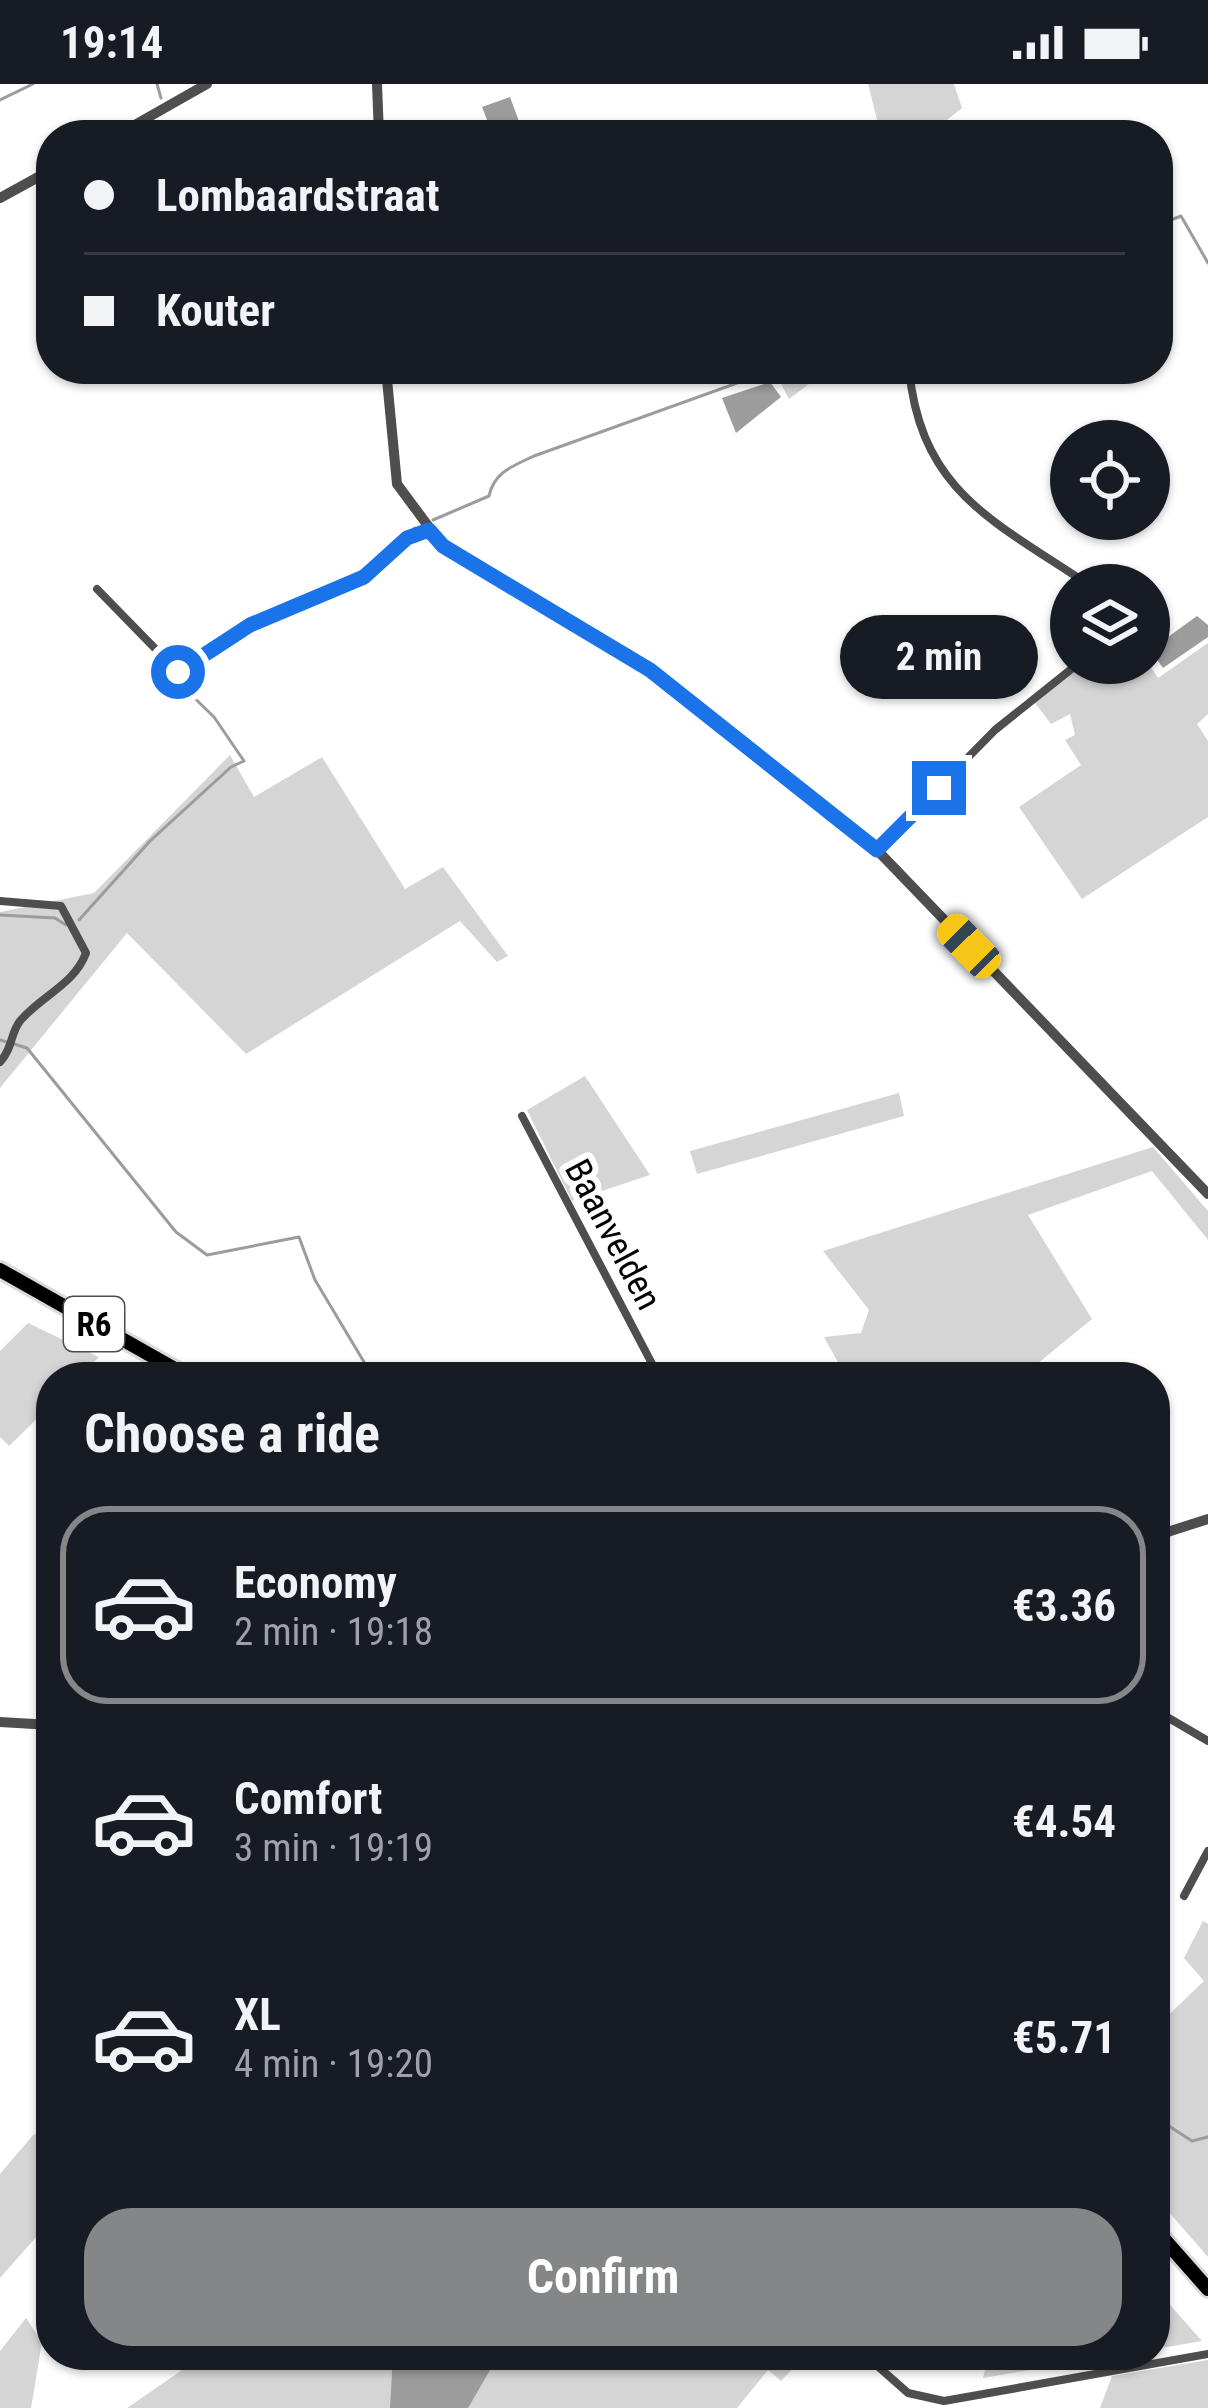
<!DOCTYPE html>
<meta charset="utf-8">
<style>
:root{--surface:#171b24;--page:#242831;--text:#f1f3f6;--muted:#9ea1a6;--line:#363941;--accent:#858687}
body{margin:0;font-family:"Roboto Condensed",sans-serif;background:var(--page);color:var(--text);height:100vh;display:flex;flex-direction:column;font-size:45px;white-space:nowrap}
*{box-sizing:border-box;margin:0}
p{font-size:39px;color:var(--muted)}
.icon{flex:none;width:66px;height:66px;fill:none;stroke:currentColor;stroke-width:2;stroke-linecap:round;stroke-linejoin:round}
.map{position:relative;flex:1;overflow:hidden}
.details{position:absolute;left:36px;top:1278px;width:1134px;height:1008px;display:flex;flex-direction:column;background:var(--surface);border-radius:48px;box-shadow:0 3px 9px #0004}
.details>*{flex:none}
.banner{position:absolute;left:36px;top:36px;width:1137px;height:264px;border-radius:48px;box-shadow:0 3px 9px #0004;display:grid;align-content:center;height:264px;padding:0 48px;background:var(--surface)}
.fabs{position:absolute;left:1050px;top:336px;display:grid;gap:24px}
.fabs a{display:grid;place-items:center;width:120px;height:120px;border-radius:50%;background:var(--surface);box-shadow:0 3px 9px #0004;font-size:60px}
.end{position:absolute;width:54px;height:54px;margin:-27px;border:15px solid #1a73e8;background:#fff;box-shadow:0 0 0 6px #fff}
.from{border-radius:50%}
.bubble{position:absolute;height:84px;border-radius:42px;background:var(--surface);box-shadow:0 3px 9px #0004;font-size:39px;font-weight:700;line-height:84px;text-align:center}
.car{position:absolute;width:36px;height:72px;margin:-36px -18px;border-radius:15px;box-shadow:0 0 9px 3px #0007;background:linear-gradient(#f5c518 24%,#345 0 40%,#f5c518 0 76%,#345 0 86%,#f5c518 0)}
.banner b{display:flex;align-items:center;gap:42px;height:114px;font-size:45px}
.banner b+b{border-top:3px solid var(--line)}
.banner i{width:30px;height:30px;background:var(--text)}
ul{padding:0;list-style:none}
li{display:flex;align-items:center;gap:36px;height:198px;margin:0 24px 18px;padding:0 24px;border:6px solid transparent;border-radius:48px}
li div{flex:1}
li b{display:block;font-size:45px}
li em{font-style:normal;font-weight:700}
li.current{border-color:var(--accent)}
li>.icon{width:108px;height:108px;stroke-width:1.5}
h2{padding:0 48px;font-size:54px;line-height:144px}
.button{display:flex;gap:24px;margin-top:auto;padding:24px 48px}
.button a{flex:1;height:138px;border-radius:48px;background:var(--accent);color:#fff;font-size:48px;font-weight:700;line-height:138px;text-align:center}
.status{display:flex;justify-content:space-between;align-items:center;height:84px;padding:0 60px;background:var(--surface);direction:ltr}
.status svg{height:33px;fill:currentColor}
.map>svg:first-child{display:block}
</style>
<div class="status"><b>19:14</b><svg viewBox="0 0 49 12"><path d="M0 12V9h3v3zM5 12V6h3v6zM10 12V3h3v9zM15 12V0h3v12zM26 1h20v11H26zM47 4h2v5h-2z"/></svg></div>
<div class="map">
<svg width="1208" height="2324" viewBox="0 0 1208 2324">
<rect width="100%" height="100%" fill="#fff"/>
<!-- green -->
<g fill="#d5d5d5">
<path d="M868,0H954L962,24L928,51H881Z"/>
<path d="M773,285H829L789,315Z"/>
<path d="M1208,559V630L1197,640L1208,657V733L1082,815L1019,723L1081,681L1065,656L1075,651L1070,630L1051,640L1035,619L1086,579H1148L1158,594Z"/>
<path d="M230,671L254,713L322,673L405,805L443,783L508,872L497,878L460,837L246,970L127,849L0,1004V828L94,809Z"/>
<path d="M585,992L650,1091L572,1117L527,1026Z"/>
<path d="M899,1009L904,1032L697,1090L690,1067Z"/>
<path d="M1153,1063L1208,1127V1156L1152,1087L1028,1131L1092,1235L1021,1293H846L824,1253L861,1249L869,1226L823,1167Z"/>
<path d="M28,1239L99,1273L79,1293H51V1321L9,1362L0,1353V1267Z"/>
<path d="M1203,1837L1208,1840V2173L1155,2112V1944L1204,1897L1184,1874Z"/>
<path d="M51,2041V2136L0,2194V2090L33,2051Z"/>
<path d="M1155,2204L1202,2257L1155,2265Z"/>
<path d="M26,2234L42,2258L31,2324H0V2267Z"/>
<path d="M204,2271H805L781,2297L768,2286L737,2324H127Z"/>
<path d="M989,2271H1120L983,2294Z"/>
<path d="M1208,2276V2324H1100L1112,2292Z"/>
</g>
<!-- water -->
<g fill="#9c9c9c">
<path d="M510,13L524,51H493L482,23Z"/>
<path d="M770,298L781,313L736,349L722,314Z"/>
<path d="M1197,532L1208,541V553L1163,584L1150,566Z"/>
<path d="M393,2271H490L497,2274L468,2324H390Z"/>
</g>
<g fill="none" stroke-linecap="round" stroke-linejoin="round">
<!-- stream -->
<g stroke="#9c9c9c" stroke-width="3">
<path d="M157,0L161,14"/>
<path d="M0,16L33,0"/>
<path d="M1158,141L1181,132L1208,179"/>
<path d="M433,436L489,412C494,388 513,382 534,372L776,285"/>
<path d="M247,537L353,494L415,444"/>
<path d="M210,561L234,545"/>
<path d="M189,576L203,567"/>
<path d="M0,831L55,834L66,841"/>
<path d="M79,836L150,757L231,683L244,677L214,633L176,596"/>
<path d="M0,956L27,964L176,1148L207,1171L299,1153L315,1196L373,1293"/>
<path d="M1155,2033L1192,2057L1208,2053"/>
</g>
<defs>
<g id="primary">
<path d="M0,1186L189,1293"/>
<path d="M1155,2145L1208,2205"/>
</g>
</defs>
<!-- primary casing -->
<use href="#primary" stroke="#dbdbdb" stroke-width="20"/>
<!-- minor -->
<g stroke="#4e4e4e" stroke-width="8">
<path d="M909,285C921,409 996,438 1089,501"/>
<path d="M97,505L178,588L251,541L364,493L407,455L429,446"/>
<path d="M877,766L995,646L1079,579"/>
<path d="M0,817L61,822L86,869C74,901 42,911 20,937C10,950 13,964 0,978"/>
<path d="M522,1032L659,1293"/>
<path d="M1155,1626L1208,1657"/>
<path d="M1184,1812L1208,1767"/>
<path d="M865,2271L908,2309L944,2317L1208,2270"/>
</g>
<!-- tertiary -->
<g stroke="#4e4e4e" stroke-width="10">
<path d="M377,0L379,51"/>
<path d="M117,51L207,0"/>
<path d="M0,114L51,86"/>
<path d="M386,285L397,400L443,462L650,586L877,766L1208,1110"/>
<path d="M1155,1452L1208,1435"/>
<path d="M0,1638L51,1641"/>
</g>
<!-- primary -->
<use href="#primary" stroke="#000" stroke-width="14"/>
</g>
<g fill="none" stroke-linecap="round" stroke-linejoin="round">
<!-- route -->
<path stroke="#1a73e8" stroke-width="15" d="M178,588L250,541L364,493L407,454L429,446L443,462L650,586L877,766L939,704"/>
</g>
<g text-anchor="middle" stroke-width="12" stroke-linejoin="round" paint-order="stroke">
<!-- shield labels -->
<rect fill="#fff" stroke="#4c4c4c" stroke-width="3" x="64" y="1213" width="60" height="54" rx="9"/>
<g font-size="33" font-weight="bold" fill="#000">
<text x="94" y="1252">R6</text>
</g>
<!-- street labels -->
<g font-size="36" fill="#000" stroke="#fff">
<text transform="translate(614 1150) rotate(62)" y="13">Baanvelden</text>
</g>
</g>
</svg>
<div class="fabs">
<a><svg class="icon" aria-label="locate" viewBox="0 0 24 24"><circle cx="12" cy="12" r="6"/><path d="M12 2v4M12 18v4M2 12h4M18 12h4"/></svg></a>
<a><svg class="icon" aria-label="layers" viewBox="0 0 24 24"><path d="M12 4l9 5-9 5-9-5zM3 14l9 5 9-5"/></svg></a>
</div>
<i class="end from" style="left:178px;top:588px"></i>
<i class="end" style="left:939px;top:704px"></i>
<div class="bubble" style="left:840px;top:531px;width:198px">2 min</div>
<i class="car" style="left:969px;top:862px;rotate:316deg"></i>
<div class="banner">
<b><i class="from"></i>Lombaardstraat</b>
<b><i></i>Kouter</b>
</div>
<section class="details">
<h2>Choose a ride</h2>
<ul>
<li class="current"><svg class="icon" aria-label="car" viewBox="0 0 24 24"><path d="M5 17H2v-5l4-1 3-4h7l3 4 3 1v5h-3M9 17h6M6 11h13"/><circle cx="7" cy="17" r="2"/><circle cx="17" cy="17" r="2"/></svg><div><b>Economy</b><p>2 min · 19:18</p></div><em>€3.36</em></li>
<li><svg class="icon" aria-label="car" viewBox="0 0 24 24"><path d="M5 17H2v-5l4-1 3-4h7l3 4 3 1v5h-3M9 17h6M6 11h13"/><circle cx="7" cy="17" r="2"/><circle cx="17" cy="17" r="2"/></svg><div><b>Comfort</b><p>3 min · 19:19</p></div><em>€4.54</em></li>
<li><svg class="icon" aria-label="car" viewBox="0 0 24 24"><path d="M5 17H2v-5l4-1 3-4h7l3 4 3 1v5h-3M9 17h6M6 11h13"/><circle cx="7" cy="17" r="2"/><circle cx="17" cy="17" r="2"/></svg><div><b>XL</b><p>4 min · 19:20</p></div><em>€5.71</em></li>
</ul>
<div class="button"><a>Confirm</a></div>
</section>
</div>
